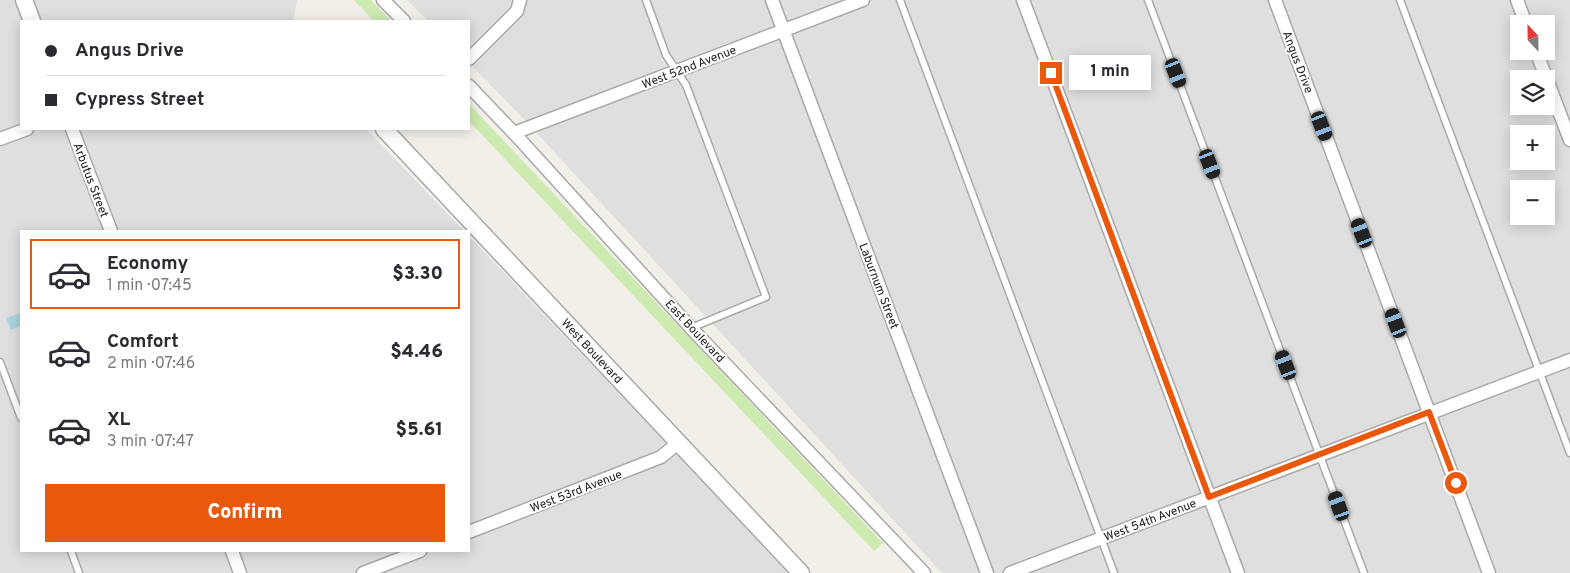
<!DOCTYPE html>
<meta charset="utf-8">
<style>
:root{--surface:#fff;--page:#f2f2f3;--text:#2b2b33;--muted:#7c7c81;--line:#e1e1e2;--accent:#ea580c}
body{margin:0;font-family:Overpass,sans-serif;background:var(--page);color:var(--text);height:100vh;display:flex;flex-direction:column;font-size:19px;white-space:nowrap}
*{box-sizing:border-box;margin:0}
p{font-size:16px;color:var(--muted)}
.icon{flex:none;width:28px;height:28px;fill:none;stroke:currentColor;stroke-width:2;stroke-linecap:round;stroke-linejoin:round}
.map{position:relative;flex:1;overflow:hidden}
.details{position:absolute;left:20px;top:230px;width:450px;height:322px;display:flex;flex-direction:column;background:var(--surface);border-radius:0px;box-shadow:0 2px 12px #0003}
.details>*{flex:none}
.hud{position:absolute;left:20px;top:20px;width:450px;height:110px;border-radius:0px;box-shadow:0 2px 12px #0003;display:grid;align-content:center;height:110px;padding:0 25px;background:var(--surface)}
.needle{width:32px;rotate:338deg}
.controls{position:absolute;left:1510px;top:15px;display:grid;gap:10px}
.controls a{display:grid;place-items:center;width:45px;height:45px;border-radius:0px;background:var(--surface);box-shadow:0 2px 12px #0003;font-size:25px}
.end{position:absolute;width:22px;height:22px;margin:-11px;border:6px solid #ea580c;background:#fff;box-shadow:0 0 0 2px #fff}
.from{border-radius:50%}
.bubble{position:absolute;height:35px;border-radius:0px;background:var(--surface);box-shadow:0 2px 12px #0003;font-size:16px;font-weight:800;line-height:35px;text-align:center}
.car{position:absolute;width:15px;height:30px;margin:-15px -8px;border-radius:6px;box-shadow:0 0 4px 1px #0007;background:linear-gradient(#222 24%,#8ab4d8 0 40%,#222 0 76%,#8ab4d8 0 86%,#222 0)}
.hud b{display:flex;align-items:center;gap:18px;height:48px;font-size:19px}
.hud b+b{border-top:1px solid var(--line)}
.hud i{width:12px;height:12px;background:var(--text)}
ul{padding:9px 0 0;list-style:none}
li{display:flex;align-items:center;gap:15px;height:70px;margin:0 10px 8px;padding:0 15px;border:2px solid transparent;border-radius:0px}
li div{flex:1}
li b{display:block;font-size:19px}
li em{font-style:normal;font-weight:800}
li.current{border-color:var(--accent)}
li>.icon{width:45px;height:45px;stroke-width:1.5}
.primary-button{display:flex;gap:10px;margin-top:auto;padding:10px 25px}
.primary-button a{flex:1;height:58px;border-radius:0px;background:var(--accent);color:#fff;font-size:20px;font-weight:800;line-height:58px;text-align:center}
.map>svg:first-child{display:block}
</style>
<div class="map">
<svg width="1570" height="573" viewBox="0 0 1570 573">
<rect width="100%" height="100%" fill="#f2efe9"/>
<!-- residential -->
<g fill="#e0dfdf" fill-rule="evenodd">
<path d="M0,0H297L293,21H21V129H366L464,231H21V551H469V236L790,573H0Z"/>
<path d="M407,0H1570V573H942L521,116L469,63V21H428ZM1519,24H1546V51H1519ZM1519,79H1546V106H1519ZM1519,134H1546V161H1519ZM1519,189H1546V216H1519Z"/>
</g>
<!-- grass -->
<g fill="#cdebb0">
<path d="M354,0H371L391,21H374Z"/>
<path d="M469,104L883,543L874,551L469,121Z"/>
</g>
<!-- water -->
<path fill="#aad3df" d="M21,313V326L11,330L6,318Z"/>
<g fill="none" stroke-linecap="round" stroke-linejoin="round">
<defs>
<g id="service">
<path d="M646,0L666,55L686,85L766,297L691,328"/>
<path d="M900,0L1114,573"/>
<path d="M1148,0L1364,573"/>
<path d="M1400,0L1570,453"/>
<path d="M0,362L21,418"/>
<path d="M71,551L79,573"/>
</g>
<g id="minor">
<path d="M383,0L404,21"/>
<path d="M772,0L987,573"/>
<path d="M1023,0L1238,573"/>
<path d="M1275,0L1489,573"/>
<path d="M1517,0L1526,24"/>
<path d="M1536,51L1570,140"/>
<path d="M469,59L517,11L520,0"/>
<path d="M469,86L514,133L691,328L924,573"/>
<path d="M72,129L111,231"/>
<path d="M514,133L863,0"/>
<path d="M0,139L27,129"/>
<path d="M469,532L661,457L678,443"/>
<path d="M232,551L240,573"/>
<path d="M363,573L420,551"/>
<path d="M1010,573L1570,360"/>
</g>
<g id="tertiary">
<path d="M24,0L32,21"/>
<path d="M384,129L801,573"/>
</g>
</defs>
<!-- service casing -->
<use href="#service" stroke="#a9a9a9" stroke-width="9"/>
<!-- minor casing -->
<use href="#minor" stroke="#a9a9a9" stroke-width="15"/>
<!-- tertiary casing -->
<use href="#tertiary" stroke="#a9a9a9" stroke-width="19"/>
<!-- service -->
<use href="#service" stroke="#fff" stroke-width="6"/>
<!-- minor -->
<use href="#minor" stroke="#fff" stroke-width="12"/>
<!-- tertiary -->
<use href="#tertiary" stroke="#fff" stroke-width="16"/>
</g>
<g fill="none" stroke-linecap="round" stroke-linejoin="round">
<!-- route -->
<path stroke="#ea580c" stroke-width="6" d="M1051,73L1209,497L1429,412L1456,483"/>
</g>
<g text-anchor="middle" stroke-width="4" stroke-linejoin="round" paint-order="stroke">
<!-- street labels -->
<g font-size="12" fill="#222" stroke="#fff">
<text transform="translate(1298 62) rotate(69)" y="4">Angus Drive</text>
<text transform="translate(689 67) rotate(-21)" y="4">West 52nd Avenue</text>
<text transform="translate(91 180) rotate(69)" y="4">Arbutus Street</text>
<text transform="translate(879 286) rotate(69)" y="4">Laburnum Street</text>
<text transform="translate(695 331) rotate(47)" y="4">East Boulevard</text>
<text transform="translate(592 351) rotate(47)" y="4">West Boulevard</text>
<text transform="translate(576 491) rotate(-21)" y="4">West 53rd Avenue</text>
<text transform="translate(1150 520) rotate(-21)" y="4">West 54th Avenue</text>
</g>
</g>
</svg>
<div class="controls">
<a><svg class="needle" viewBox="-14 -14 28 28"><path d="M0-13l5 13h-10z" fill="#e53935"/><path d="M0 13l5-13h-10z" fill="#7c7c81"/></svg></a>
<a><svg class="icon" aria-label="layers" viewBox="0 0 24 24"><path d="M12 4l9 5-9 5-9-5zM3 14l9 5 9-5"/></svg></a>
<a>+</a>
<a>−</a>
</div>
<i class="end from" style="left:1456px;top:483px"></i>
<i class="end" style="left:1051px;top:73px"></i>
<div class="bubble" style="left:1069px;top:55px;width:82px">1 min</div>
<i class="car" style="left:1176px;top:73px;rotate:159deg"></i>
<i class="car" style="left:1322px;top:126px;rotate:159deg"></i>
<i class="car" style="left:1210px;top:164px;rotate:159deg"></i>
<i class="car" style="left:1362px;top:233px;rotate:339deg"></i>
<i class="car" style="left:1396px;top:323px;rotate:339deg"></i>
<i class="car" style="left:1286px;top:365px;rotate:339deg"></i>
<i class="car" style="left:1339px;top:506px;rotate:340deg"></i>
<div class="hud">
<b><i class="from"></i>Angus Drive</b>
<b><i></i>Cypress Street</b>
</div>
<section class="details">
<ul>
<li class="current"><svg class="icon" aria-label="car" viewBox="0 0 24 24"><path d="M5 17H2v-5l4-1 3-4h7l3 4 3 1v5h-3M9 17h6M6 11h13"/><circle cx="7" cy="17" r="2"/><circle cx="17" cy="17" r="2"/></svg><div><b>Economy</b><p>1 min · 07:45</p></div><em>$3.30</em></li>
<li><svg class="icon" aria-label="car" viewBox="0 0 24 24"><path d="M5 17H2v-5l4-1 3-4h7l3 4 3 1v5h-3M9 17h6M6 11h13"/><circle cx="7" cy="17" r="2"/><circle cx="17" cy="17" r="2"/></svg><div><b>Comfort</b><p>2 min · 07:46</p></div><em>$4.46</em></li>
<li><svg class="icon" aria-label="car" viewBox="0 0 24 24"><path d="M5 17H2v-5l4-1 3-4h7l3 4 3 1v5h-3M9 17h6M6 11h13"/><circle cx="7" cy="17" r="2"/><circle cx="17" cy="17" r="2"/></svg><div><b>XL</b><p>3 min · 07:47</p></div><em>$5.61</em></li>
</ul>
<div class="primary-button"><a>Confirm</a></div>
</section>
</div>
